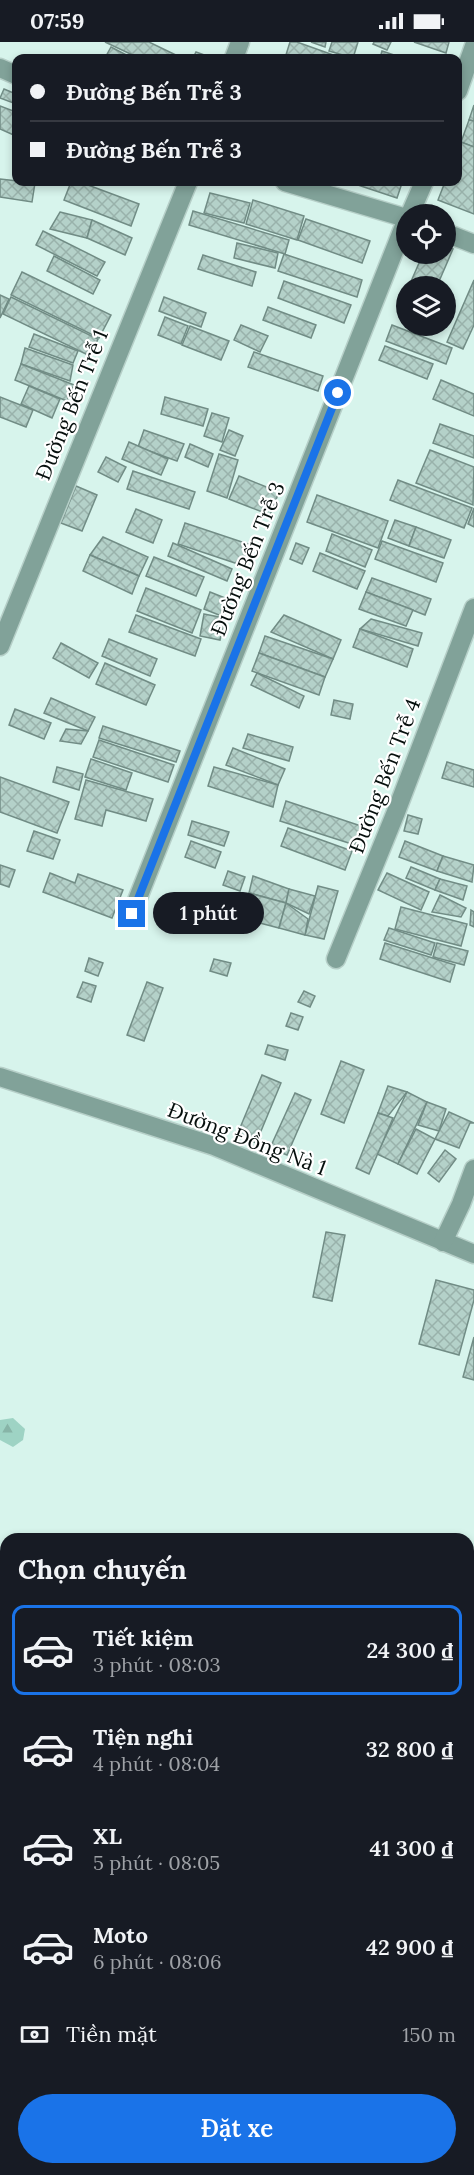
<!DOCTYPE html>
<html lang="vi">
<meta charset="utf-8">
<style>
:root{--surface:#171b24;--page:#242831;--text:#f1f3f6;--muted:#9ea1a6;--line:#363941;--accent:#1a73e8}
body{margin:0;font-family:Lora,serif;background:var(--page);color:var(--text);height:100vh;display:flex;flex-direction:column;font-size:22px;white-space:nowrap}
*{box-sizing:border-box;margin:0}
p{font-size:20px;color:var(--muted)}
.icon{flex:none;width:33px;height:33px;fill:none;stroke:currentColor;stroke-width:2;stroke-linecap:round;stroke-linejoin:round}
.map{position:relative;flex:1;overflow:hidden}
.sheet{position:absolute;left:0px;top:1491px;width:474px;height:642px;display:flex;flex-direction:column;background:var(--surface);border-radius:18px 18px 0 0;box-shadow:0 3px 9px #0003}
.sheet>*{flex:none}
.hud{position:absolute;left:12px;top:12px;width:450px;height:132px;border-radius:12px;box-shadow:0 3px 9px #0003;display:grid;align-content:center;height:132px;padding:0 18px;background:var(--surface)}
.controls{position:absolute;left:396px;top:162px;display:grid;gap:12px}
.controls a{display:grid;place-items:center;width:60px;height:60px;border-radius:50%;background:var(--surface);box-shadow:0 3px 9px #0003;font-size:30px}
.end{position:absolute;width:27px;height:27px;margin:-14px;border:8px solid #1a73e8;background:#fff;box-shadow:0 0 0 3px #fff}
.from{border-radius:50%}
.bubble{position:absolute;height:42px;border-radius:21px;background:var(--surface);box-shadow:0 3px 9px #0003;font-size:20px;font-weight:600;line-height:42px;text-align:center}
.hud b{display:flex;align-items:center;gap:21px;height:57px;font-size:22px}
.hud b+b{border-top:2px solid var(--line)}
.hud i{width:15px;height:15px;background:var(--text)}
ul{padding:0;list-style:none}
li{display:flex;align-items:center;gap:18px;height:90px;margin:0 12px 9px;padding:0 6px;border:3px solid transparent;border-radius:12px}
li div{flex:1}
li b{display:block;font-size:22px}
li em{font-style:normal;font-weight:600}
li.current{border-color:var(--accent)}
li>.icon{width:54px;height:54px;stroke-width:1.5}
h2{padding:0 18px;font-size:27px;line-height:72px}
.pay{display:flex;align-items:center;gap:15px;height:66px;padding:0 18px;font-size:22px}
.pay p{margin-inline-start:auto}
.cta{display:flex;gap:12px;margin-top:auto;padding:12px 18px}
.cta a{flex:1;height:69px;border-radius:36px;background:var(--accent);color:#fff;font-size:24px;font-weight:600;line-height:69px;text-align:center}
.status{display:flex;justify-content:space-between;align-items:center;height:42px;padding:0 30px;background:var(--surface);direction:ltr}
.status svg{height:16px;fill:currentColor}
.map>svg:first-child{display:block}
</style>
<div class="status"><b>07:59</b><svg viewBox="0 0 49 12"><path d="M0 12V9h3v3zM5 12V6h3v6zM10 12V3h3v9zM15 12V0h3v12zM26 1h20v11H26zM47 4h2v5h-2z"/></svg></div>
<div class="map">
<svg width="474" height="2133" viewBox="0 0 474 2133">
<defs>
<pattern id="forest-firs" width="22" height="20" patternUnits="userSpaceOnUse" patternTransform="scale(1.5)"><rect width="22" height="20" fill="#9ed3c4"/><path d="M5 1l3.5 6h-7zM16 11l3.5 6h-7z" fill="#87b4a7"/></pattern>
<pattern id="water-rules" width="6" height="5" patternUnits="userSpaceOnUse" patternTransform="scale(1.5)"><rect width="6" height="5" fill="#75c8b3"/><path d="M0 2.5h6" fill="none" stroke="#64ab99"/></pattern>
<pattern id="building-cross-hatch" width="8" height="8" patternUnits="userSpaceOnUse" patternTransform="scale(1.5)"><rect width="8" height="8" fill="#b4d1c9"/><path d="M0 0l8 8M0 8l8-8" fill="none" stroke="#99b2ab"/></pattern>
</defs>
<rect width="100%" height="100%" fill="#d7f4ec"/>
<!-- forest -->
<path fill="url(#forest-firs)" d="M13,1376L25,1387L23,1398L13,1405L0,1398V1378Z"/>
<!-- water -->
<path fill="url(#water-rules)" d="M0,2040L6,2042V2127H442L443,2133H0Z"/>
<!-- building -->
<g fill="url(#building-cross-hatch)" stroke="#718c85" stroke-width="1.5">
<path d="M105,0H149L182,16H139Z"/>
<path d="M290,0H297L336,14L335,16H285Z"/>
<path d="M311,0H326L325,5Z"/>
<path d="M332,0H358L353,16L329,9Z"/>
<path d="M374,0H391L387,8L373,2Z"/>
<path d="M414,0H449L446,11Z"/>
<path d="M111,5L132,16H105Z"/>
<path d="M382,9L403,16H380Z"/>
<path d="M196,10L207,14L206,16H193Z"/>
<path d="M4,47L16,52V62L0,56Z"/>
<path d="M474,63V79L469,78Z"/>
<path d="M0,64L16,70V94L0,87Z"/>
<path d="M469,78L474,79V105L461,100Z"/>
<path d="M461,100L474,105V172L438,158L445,140H458V108Z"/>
<path d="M0,137L35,141L32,160L0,155Z"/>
<path d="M71,140H80L139,162L131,184L64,158Z"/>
<path d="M349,140H399L402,141L397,156Z"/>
<path d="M210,151L250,161L244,181L204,171Z"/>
<path d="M253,158L304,174L297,198L246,182Z"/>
<path d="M193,169L289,198L285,212L189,183Z"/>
<path d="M60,170L92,178L87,196L50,187Z"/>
<path d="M306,177L370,199L362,221L298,198Z"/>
<path d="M92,178L132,196L125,213L87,196Z"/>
<path d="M43,189L105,220L97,234L36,203Z"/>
<path d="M237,201L278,211L275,226L234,216Z"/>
<path d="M446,204L453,207L437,244H409L423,212H446Z"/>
<path d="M284,212L362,238L357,255L278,229Z"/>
<path d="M203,213L256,230L252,244L198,227Z"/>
<path d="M54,214L100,238L93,252L47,229Z"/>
<path d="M22,230L111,273L99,296L11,253Z"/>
<path d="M474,238V283L463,307L447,300Z"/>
<path d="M284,239L351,263L344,281L278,256Z"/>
<path d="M406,251V272L399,269Z"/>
<path d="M0,253L9,257L0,276Z"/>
<path d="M11,255L98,297L90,314L3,272Z"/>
<path d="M164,255L206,271L201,285L159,269Z"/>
<path d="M268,265L316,283L311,296L263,278Z"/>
<path d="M165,275L188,284L181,302L158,293Z"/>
<path d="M241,283L268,294L260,310L234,298Z"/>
<path d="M392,283L452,306L446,322L386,299Z"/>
<path d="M190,284L229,299L221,318L182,303Z"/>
<path d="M34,292L78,309L73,321L29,305Z"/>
<path d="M385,304L433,322L427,337L379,318Z"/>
<path d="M25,306L73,323L70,339L21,322Z"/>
<path d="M254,310L323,334L318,349L248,325Z"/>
<path d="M21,322L74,343L67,359L15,338Z"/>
<path d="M441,338L474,352V374L433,357Z"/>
<path d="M29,344L60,357L52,376L21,362Z"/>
<path d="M0,355L33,368L26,385L0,375Z"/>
<path d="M165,355L208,367L203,384L161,372Z"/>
<path d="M212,371L229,376L222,400L204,394Z"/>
<path d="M440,382L474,394V416L433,401Z"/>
<path d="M144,388L184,402L177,419L138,405Z"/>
<path d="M229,388L243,394L235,414L220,408Z"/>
<path d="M129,400L168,417L161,433L122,417Z"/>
<path d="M190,402L213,412L208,425L185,415Z"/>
<path d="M430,408L474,425L473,463L416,441Z"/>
<path d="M219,412L238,418L227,456L207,449Z"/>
<path d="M106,415L126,425L118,440L98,430Z"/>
<path d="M133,429L195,450L189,467L127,447Z"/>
<path d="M239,434L279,450L270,473L229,457Z"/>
<path d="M398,438L472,466L464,486L390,458Z"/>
<path d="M76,444L97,453L82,489L61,481Z"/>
<path d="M317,453L388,479L378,506L307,480Z"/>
<path d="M474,466V485L468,482Z"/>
<path d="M136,467L162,478L153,501L126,490Z"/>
<path d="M395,478L416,485L409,504L388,496Z"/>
<path d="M185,481L251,503L244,524L178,502Z"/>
<path d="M416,485L451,498L444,516L409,504Z"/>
<path d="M332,492L372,508L365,525L326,509Z"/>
<path d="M103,495L148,515L139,534L90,513Z"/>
<path d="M382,499L443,521L436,540L375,517Z"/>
<path d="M173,501L232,527L227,539L168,514Z"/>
<path d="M296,501L309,506L302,522L290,517Z"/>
<path d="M320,511L365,529L357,547L313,529Z"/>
<path d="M90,513L139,534L132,552L83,529Z"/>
<path d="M154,515L204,535L196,554L146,534Z"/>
<path d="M372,536L431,557L425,573L366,550Z"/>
<path d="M146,546L201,568L192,591L137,569Z"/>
<path d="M210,550L230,558L224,575L204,567Z"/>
<path d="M366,550L413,568L406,584L359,567Z"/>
<path d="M204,572L225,576L220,598L200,594Z"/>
<path d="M136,573L201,597L195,614L129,590Z"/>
<path d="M284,573L341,598L333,617L271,590Z"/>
<path d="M371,577L422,591L418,604L360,587Z"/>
<path d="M360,587L413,607L407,625L353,605Z"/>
<path d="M265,594L333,617L325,635L259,611Z"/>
<path d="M109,597L157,617L150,634L102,614Z"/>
<path d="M61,601L98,621L89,636L53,616Z"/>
<path d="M259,611L325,635L319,653L252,629Z"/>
<path d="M105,621L155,643L146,663L96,642Z"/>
<path d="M257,631L304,654L299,666L251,643Z"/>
<path d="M51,656L95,675L88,689L44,671Z"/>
<path d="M334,658L353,662L350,677L331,673Z"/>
<path d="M15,667L51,681L44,697L9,683Z"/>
<path d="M103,684L180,709L176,720L99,696Z"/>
<path d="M66,687L88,689L81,702L60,699Z"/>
<path d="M248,692L293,705L289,719L243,706Z"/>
<path d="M99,698L174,723L168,740L93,715Z"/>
<path d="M233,706L285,727L278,743L226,723Z"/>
<path d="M91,717L132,731L126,748L85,735Z"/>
<path d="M447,720L474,728V745L442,736Z"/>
<path d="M57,725L83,732L79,748L53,740Z"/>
<path d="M214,725L278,743L273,765L208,744Z"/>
<path d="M0,735L69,760L57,791L0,770Z"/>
<path d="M86,738L153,757L146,779L106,768L102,784L75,777Z"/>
<path d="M286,759L361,784L355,803L280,779Z"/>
<path d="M408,773L422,777L418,792L404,789Z"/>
<path d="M192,779L229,790L224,804L188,793Z"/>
<path d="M288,786L352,809L345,828L281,804Z"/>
<path d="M34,789L60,798L53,817L27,809Z"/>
<path d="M191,799L221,810L215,826L185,815Z"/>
<path d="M405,799L443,814L437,829L399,815Z"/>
<path d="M443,814L474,823L472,840L437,829Z"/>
<path d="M0,823L15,828L9,845L0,842Z"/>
<path d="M411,825L440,837L435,848L406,836Z"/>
<path d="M228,829L245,835L240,849L223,843Z"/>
<path d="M50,831L75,841L78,832L123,848L112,876L43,850Z"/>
<path d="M387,831L429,850L421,868L378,848Z"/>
<path d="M253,834L289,847L286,861L249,851Z"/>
<path d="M440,837L467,844L463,858L435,848Z"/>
<path d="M318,844L338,849L324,897L305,893Z"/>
<path d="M289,847L315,854L309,872L286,861Z"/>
<path d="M249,851L286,861L279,886L241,876Z"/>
<path d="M440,853L466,866L461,875L432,870Z"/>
<path d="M286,861L308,877L305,893L279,886Z"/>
<path d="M401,865L467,882L461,904L395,887Z"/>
<path d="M471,868L474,870V885L470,883Z"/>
<path d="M389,886L435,901L431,913L384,898Z"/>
<path d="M385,901L455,923L450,940L380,917Z"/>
<path d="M437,901L468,909L464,923L433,915Z"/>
<path d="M89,916L103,921L98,934L85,929Z"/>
<path d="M214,917L231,921L227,934L210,929Z"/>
<path d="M83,940L96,944L91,960L77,955Z"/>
<path d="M147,940L163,946L144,999L127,993Z"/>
<path d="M304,949L315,954L310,965L298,960Z"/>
<path d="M291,971L303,975L298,988L286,984Z"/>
<path d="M268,1003L288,1008L285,1018L265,1012Z"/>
<path d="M341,1019L364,1028L344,1081L321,1072Z"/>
<path d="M262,1033L281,1041L256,1101L237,1093Z"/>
<path d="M388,1044L407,1050L388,1074L378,1071Z"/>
<path d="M407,1050L427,1060L398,1122L377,1112Z"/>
<path d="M295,1051L311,1058L287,1113L270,1106Z"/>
<path d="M427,1060L446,1067L439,1089L418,1083Z"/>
<path d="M449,1070L474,1081H470L459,1106L435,1097Z"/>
<path d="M378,1071L393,1076L369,1132L356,1126Z"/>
<path d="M416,1087L435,1097L417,1132L398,1122Z"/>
<path d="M445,1108L456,1117L439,1140L428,1131Z"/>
<path d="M326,1190L345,1193L332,1259L313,1255Z"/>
<path d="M436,1238L474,1248V1258L459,1313L419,1302Z"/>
<path d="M474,1295V1338L463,1335Z"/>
</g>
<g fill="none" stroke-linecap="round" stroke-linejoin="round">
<defs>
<g id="minor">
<path d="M234,16L240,0"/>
<path d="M0,26L16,33"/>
<path d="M458,49L474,4"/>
<path d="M285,140L406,176"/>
<path d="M410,172L424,140"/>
<path d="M446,191L474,202"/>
<path d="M0,604L188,140"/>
<path d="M132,871L406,179"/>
<path d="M336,917L396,770L474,566"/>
<path d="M0,1035L214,1104L474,1212"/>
<path d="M443,1200L461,1162L474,1127"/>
<path d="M468,2081L474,2076"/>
<path d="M432,2133L434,2127"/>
</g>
</defs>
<!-- minor casing -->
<use href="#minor" stroke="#b6cfc8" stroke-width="21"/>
<!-- minor -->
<use href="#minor" stroke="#81a299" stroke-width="18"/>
</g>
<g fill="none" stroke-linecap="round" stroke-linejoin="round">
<!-- route -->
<path stroke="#1a73e8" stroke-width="8" d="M132,872L338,351"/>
</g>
<g text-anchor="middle" stroke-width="4.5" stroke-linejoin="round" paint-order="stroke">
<!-- street labels -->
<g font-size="21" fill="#060f0d" stroke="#fff">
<text transform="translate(72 363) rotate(-68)" y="7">Đường Bến Trễ 1</text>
<text transform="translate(248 517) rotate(-68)" y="7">Đường Bến Trễ 3</text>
<text transform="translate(385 734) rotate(-69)" y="7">Đường Bến Trễ 4</text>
<text transform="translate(247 1097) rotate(21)" y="7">Đường Đồng Nà 1</text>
</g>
</g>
</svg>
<div class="controls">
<a><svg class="icon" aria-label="locate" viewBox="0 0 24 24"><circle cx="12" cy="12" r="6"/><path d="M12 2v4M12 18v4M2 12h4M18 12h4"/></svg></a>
<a><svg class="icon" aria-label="layers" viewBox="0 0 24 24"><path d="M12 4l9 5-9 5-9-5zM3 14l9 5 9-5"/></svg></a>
</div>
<i class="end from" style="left:338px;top:351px"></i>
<i class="end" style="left:132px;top:872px"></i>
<div class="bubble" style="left:153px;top:850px;width:111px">1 phút</div>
<div class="hud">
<b><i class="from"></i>Đường Bến Trễ 3</b>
<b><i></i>Đường Bến Trễ 3</b>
</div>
<section class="sheet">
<h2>Chọn chuyến</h2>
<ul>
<li class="current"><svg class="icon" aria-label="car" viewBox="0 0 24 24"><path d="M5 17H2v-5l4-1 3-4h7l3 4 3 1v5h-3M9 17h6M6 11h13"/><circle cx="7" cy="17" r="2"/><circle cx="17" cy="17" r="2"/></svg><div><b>Tiết kiệm</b><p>3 phút · 08:03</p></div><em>24 300 ₫</em></li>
<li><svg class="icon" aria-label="car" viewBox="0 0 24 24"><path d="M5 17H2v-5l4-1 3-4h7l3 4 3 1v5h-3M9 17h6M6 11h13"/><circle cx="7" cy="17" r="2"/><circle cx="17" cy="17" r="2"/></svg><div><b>Tiện nghi</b><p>4 phút · 08:04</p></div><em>32 800 ₫</em></li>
<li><svg class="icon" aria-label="car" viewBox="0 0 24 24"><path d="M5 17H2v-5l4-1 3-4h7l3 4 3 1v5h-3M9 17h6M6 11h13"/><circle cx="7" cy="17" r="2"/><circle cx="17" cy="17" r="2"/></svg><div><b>XL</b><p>5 phút · 08:05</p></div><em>41 300 ₫</em></li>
<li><svg class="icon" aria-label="car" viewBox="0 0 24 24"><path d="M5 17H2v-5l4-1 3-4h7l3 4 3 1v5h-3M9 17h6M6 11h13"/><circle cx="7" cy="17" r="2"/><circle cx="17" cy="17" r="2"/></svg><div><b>Moto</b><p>6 phút · 08:06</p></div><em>42 900 ₫</em></li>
</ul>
<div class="pay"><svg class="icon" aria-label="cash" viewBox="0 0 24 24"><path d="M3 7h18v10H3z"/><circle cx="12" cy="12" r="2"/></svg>Tiền mặt<p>150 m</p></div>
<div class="cta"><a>Đặt xe</a></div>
</section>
</div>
